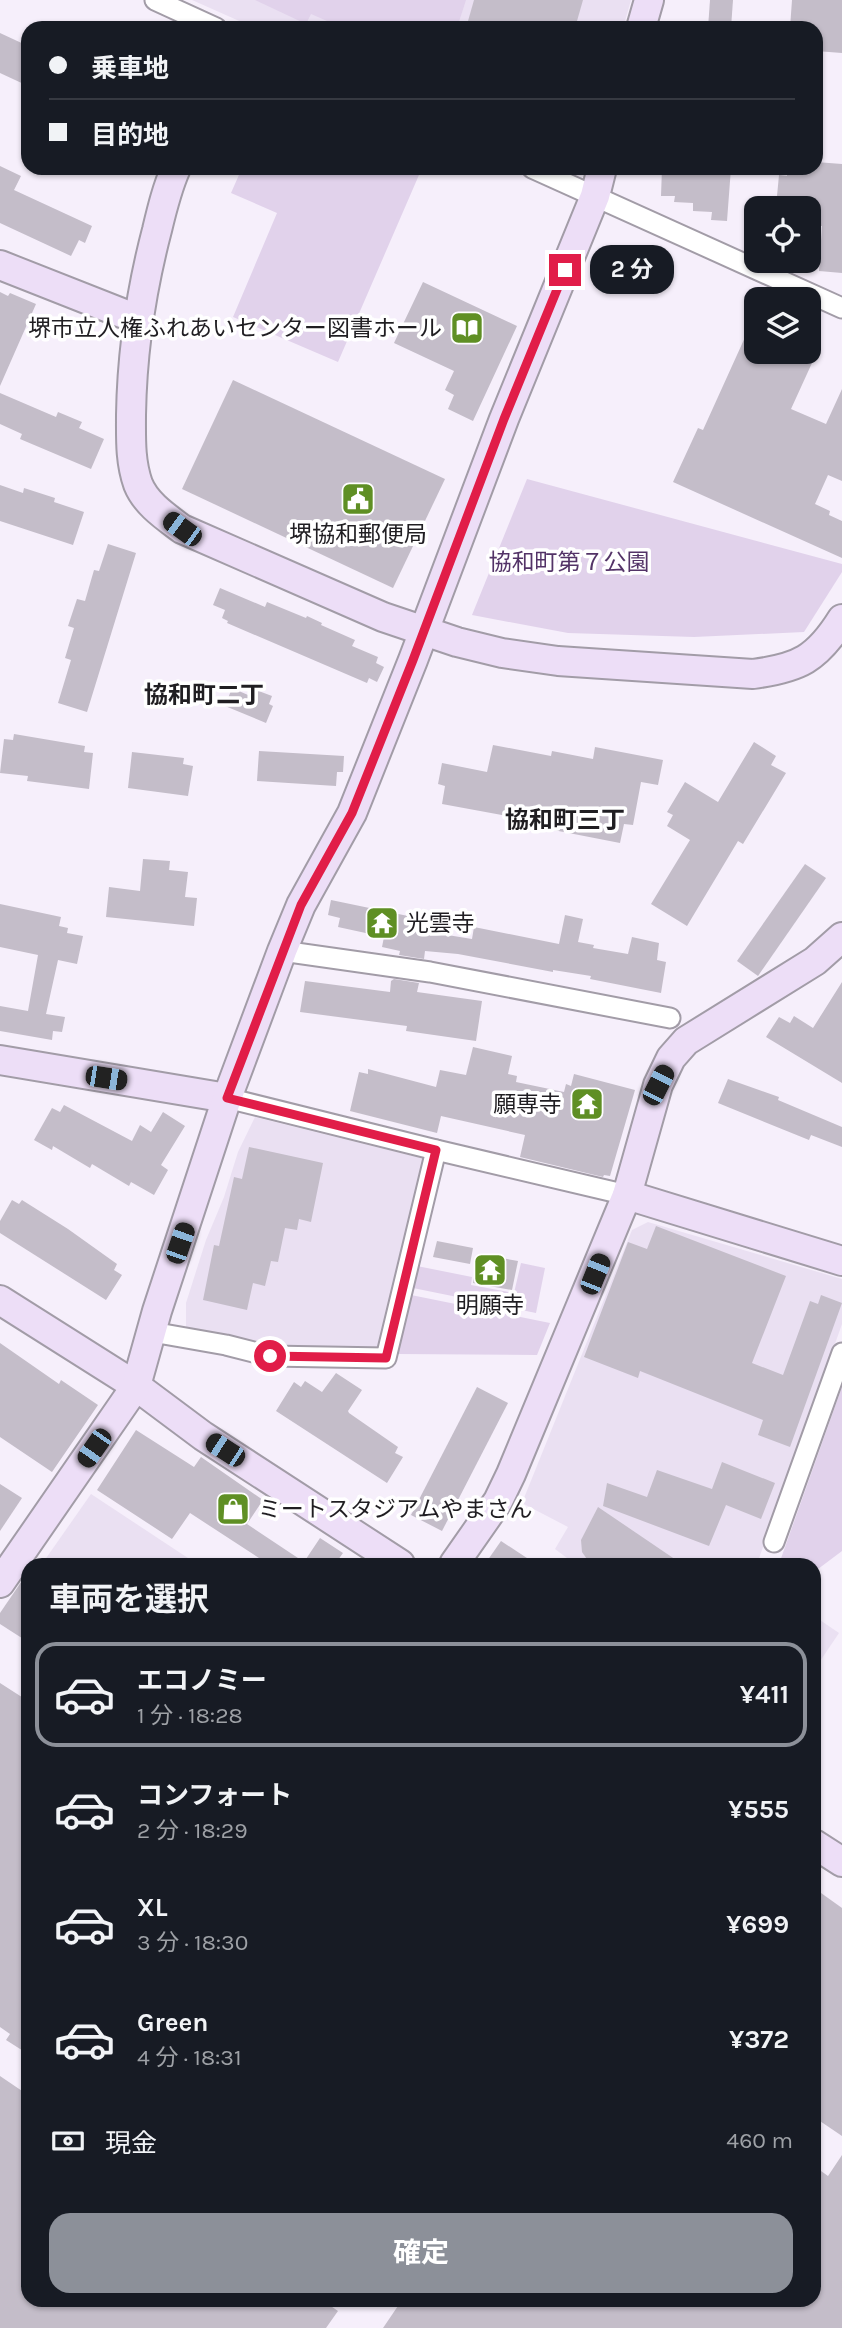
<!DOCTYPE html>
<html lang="ja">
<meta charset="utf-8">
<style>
:root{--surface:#171b24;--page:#20242c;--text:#f1f3f6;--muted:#9ea1a6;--line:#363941;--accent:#8c9099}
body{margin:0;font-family:Karla,"Noto Sans JP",sans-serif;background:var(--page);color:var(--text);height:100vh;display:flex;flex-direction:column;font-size:26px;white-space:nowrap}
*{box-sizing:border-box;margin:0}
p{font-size:23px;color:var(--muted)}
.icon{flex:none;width:38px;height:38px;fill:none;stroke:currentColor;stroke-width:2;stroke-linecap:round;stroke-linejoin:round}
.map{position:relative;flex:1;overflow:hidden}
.panel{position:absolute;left:21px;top:1558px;width:800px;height:749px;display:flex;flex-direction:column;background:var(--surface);border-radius:21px;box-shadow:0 2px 5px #0004}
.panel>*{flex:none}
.hud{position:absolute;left:21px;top:21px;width:802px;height:154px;border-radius:21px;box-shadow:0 2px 5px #0004;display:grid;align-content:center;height:154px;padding:0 28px;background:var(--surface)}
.buttons{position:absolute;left:744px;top:196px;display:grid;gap:14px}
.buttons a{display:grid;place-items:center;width:77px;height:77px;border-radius:14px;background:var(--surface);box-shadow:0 2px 5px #0004;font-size:35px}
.end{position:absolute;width:32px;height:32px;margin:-16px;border:9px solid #e11d48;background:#fff;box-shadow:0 0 0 4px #fff}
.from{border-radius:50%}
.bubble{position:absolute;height:49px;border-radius:21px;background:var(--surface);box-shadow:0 2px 5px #0004;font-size:23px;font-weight:700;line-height:49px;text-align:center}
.car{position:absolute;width:21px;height:42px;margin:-21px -10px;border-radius:9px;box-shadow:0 0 5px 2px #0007;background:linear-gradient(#222 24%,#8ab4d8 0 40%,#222 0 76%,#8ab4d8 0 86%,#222 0)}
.hud b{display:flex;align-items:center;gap:24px;height:66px;font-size:26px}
.hud b+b{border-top:2px solid var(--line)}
.hud i{width:18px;height:18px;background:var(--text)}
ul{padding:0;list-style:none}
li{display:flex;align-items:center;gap:21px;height:105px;margin:0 14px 10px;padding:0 14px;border:4px solid transparent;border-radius:21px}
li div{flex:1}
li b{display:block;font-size:26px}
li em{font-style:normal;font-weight:700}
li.selected{border-color:var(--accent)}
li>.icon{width:63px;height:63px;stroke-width:1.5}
h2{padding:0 28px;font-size:32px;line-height:84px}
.pay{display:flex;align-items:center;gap:18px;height:77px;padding:0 28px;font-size:26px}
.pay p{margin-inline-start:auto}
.primary-button{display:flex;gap:14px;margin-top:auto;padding:14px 28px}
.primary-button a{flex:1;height:80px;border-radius:21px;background:var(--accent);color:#fff;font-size:28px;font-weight:700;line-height:80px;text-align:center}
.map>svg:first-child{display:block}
</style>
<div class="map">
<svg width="842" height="2328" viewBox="0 0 842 2328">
<rect width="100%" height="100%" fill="#f6effb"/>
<!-- built -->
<g fill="#eae0f2">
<path d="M192,0H631L623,28H255Z"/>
<path d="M255,1117L425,1159L380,1345L370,1353L273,1352L186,1329V1303L206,1240L224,1197L238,1152Z"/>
<path d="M648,1222L842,1279V1324L757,1564H575L555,1549L568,1527L522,1503L632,1230Z"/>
<path d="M91,1494L197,1564H42Z"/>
<path d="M814,1616L839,1633L814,1670Z"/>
</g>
<!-- green -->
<g fill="#e1d2eb">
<path d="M255,0H466L457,28H343L311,14L306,24Z"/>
<path d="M242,168H422L338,362L233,317L277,213L231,193Z"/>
<path d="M527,479L842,564V572L804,632L694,637L568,633L472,615Z"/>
<path d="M521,1263L545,1268L536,1313L413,1288L417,1266L472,1277L471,1285L514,1293Z"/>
<path d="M411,1295L550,1323L537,1355L397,1354Z"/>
<path d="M842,1387V1551L814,1572V1564H779Z"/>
</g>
<!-- building -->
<g fill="#c4bdc9">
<path d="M474,0H583L575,28H466Z"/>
<path d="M710,0H733L731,28H708Z"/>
<path d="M792,0H842V53L816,51V28H790Z"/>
<path d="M0,33L28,46V86L0,73Z"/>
<path d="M816,162L842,164V273L819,271L822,226L808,225V208H785V196H777L779,175L787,176V168H816Z"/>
<path d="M0,166L21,176L14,190L92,226L85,243L79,240L71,256L0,223Z"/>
<path d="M662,168H731L727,221L711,220L712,212L693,211V203L674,202L675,196H661Z"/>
<path d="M423,282L517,326L473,421L448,409L454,395L445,390L454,371L394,343Z"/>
<path d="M0,292L8,296L10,293L36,304L0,386Z"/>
<path d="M756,313V352H817L791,409L826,424L842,389V481L828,475L815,504L830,511L829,515L842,521V558L673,482L698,428L703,430Z"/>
<path d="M233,380L445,479L393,588L182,489Z"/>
<path d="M0,393L56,417L58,412L82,422L79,428L104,439L91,469L20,439L22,434L0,424Z"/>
<path d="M0,485L23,493L24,488L55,498L54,502L84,512L73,545L0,521Z"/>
<path d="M108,544L136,553L87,712L58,703L71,660L65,658L74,628L68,626L77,599L85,601L94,570L99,571Z"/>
<path d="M220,588L265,607L267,602L306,618L307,616L322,623L321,625L355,640L352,646L378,657L376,663L384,667L377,682L369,678L367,683L227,623L228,621L222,618L225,610L213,605Z"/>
<path d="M232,688L248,695L251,688L272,696L269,704L273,706L266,723L225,706Z"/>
<path d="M14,734L85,746L84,752L93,753L89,789L27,781L28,776L0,773L4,739L13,740Z"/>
<path d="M754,742L776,756L771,765L786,773L743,844L738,841L687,926L651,904L690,840L667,826L673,815L667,812L685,782L718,802Z"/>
<path d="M493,745L551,756L552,751L593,759L595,747L663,760L658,785L641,782L633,825L624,824L620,843L538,827L539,822L442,804L445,786L438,784L442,763L487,772Z"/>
<path d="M259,751L344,756L343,772H337L336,786L257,781Z"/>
<path d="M132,752L184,758L183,764L193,766L188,796L128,788Z"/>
<path d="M143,859L170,861L169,870L188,872L185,897L197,898L194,926L106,917L109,887L140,891Z"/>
<path d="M805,864L826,878L758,976L737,961Z"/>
<path d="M331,900L432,921L429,932L472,939L474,927L559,944L565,915L583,919L578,942L594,945L593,948L628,954L632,937L659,943L657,960L666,962L661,993L590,979L591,976L553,970V972L458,954L425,951L424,959L399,955L400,951L382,947L384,937L338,927L340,918L328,915Z"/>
<path d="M0,904L61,917L59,926L68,928L67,933L83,936L77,964L58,960L46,1014L65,1017L62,1032L53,1031L52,1040L0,1031V1006L28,1011L38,955L0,947Z"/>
<path d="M394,979L419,983L417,992L482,1001L476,1041L406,1031L407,1026L300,1012L305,981L390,992L391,981Z"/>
<path d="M842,982V1083L766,1037L779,1017L790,1023L794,1016L813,1028Z"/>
<path d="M473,1047L512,1056L508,1074L517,1076L516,1082L564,1092L566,1084L571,1086L574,1074L635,1090L610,1176L604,1175L603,1177L520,1157L525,1135L441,1116L437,1133L350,1111L359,1072L368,1074V1069L436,1087L440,1070L466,1075Z"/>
<path d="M728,1079L779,1097L778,1100L842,1127V1147L811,1135L809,1140L718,1103Z"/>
<path d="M64,1105L132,1141L140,1125L151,1132L163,1112L185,1126L161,1165L168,1170L154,1195L131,1182L129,1186L92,1164L90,1168L53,1146L52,1150L34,1140L52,1108L60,1112Z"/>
<path d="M249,1147L323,1163L311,1222L299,1219L297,1230L285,1228L278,1262L271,1261L265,1286L253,1283L247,1310L203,1300L214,1245L219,1246L234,1177L242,1179Z"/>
<path d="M12,1200L19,1204L22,1200L68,1229L117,1264L114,1270L122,1275L106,1300L0,1233V1221Z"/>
<path d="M656,1226L786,1276L752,1363L783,1375L810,1301L818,1304L821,1295L842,1303L790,1447L758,1435L763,1420L640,1371L638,1378L584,1357L628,1242L647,1249Z"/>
<path d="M437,1241L473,1248L470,1264L433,1257Z"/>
<path d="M479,1254L518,1261L512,1290L473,1283Z"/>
<path d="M0,1343L59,1384L61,1380L98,1405L52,1472L0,1437Z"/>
<path d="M336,1373L362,1390L348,1411L349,1413L398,1447L395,1453L403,1457L387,1483L276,1411L294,1382L301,1387L305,1381L322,1392Z"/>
<path d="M477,1387L508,1403L442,1531L411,1515Z"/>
<path d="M136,1430L194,1467L201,1457L263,1500L247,1524L304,1562L320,1538L343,1553L335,1564H254L259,1558L190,1513L172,1539L97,1490Z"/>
<path d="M722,1462L775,1483L761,1519L726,1505L709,1546L603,1506L607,1483L647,1497L657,1470L712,1489Z"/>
<path d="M0,1484L22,1498L0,1531Z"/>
<path d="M598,1507L682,1564H594L589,1562L582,1552L581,1540Z"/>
<path d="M501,1541L536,1564H485Z"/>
<path d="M28,1572V1642L0,1624V1613Z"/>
<path d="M0,1683L28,1701V2054L6,2040L10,2034L0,2027Z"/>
<path d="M814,1888L842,1908V2136L814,2117Z"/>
<path d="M0,2076L28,2095V2300H322L338,2311L326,2328H0Z"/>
<path d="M842,2155V2328H383L402,2300H814V2166L828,2176Z"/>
</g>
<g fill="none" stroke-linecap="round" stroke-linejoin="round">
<defs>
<g id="street">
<path d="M155,0L216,28"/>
<path d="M532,168L842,308"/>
<path d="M282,951L430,972L670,1018"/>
<path d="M227,1098L436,1150L627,1195"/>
<path d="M152,1332L226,1345L269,1356L386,1358L436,1150"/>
<path d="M774,1542L842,1353"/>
</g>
<g id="secondary">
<path d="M641,28L649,0"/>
<path d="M176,168C167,188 162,209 157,230C141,291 132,352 131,415C131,439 130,461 138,484C146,504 166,517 182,529L383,617L457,642L502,653L558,661L753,674C799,668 817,659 842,619"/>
<path d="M0,265L137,319"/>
<path d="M0,1060L227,1098"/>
<path d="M627,1195L842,1261"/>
<path d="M0,1300L136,1386L203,1436L400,1564"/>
<path d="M454,1564L498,1501L511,1474L627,1195L658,1085L671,1058L686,1041L815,961L842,937"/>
<path d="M0,1583L136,1386L157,1311L227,1098L282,951L301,905L352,813L413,660L504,419L595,196L602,168"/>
<path d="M814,1844L842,1862"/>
</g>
</defs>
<!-- street casing -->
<use href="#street" stroke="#a29ca7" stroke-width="23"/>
<!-- secondary casing -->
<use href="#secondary" stroke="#a29ca7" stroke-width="32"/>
<!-- street -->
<use href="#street" stroke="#fff" stroke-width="19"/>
<!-- secondary -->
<use href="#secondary" stroke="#eddef7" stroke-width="28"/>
</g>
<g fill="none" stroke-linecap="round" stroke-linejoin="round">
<!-- route -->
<path stroke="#e11d48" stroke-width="9" d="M270,1356L386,1358L436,1150L227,1098L301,905L352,813L413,660L504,419L565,270"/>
</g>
<!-- icons -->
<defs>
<symbol id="library-square" viewBox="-11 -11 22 22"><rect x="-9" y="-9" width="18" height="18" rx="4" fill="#5f8f24" stroke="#fff"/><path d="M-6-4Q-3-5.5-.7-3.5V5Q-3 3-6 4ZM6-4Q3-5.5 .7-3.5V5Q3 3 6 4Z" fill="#fff"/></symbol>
<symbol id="civic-square" viewBox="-11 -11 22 22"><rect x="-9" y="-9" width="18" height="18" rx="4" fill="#5f8f24" stroke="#fff"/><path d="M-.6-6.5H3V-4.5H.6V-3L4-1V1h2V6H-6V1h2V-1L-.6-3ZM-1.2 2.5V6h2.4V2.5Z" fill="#fff"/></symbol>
<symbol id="temple-square" viewBox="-11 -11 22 22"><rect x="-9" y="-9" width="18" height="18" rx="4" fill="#5f8f24" stroke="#fff"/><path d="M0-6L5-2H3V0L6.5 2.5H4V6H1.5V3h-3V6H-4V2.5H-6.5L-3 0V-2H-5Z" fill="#fff"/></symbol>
<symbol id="shop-square" viewBox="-11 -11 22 22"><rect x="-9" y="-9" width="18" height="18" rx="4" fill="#5f8f24" stroke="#fff"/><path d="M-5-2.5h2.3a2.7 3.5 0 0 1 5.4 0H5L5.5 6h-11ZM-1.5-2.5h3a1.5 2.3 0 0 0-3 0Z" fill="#fff"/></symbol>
</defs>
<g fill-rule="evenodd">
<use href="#library-square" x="448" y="309" width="38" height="38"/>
<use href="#civic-square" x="339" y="480" width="38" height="38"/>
<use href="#temple-square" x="363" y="904" width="38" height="38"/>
<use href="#temple-square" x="568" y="1085" width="38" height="38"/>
<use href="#temple-square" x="471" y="1251" width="38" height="38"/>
<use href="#shop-square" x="214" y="1490" width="38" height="38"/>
</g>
<g text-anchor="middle" stroke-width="7" stroke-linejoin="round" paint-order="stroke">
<!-- poi labels -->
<g font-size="23" fill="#201e22" stroke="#fff" text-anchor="end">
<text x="442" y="336">堺市立人権ふれあいセンター図書ホール</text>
<text x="358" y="542" text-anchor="middle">堺協和郵便局</text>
<text x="406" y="931" text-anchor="start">光雲寺</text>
<text x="562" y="1112">願専寺</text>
<text x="490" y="1313" text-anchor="middle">明願寺</text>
<text x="258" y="1517" text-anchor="start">ミートスタジアムやまさん</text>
</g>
<!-- park labels -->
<g font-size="23" fill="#533367" stroke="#fff">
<text x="569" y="570">協和町第７公園</text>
</g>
<!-- neighbourhood labels -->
<g font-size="24" font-weight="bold" fill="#201e22" stroke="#fff">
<text x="204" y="703">協和町二丁</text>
<text x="565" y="828">協和町三丁</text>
</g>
</g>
</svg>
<div class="buttons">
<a><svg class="icon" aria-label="locate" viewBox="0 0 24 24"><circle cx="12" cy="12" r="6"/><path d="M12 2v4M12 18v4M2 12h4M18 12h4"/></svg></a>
<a><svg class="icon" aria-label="layers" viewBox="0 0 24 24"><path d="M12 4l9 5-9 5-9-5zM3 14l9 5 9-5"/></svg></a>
</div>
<i class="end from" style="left:270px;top:1356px"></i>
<i class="end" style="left:565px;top:270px"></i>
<div class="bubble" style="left:590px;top:245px;width:84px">2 分</div>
<i class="car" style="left:182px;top:529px;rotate:306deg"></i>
<i class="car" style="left:106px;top:1078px;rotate:99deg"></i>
<i class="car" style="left:658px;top:1085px;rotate:27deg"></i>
<i class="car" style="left:180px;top:1243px;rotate:19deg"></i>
<i class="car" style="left:595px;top:1274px;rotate:22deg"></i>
<i class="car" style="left:94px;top:1448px;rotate:215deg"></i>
<i class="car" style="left:225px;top:1450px;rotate:303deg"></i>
<div class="hud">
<b><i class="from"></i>乗車地</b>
<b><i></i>目的地</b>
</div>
<section class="panel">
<h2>車両を選択</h2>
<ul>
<li class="selected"><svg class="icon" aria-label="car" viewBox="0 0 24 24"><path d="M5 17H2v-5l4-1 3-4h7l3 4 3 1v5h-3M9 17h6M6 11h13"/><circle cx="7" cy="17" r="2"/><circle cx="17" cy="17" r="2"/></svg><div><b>エコノミー</b><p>1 分 · 18:28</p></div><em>¥411</em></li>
<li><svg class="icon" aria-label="car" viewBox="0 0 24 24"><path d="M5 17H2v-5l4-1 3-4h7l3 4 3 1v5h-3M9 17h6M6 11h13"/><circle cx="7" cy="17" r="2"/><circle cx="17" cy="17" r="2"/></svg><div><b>コンフォート</b><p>2 分 · 18:29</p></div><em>¥555</em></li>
<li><svg class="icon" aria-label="car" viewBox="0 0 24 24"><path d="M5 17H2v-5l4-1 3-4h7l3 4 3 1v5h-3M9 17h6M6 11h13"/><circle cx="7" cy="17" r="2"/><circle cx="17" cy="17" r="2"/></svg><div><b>XL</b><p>3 分 · 18:30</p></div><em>¥699</em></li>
<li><svg class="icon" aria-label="car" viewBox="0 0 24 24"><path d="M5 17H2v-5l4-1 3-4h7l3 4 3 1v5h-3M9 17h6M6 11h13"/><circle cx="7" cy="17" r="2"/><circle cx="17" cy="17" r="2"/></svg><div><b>Green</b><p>4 分 · 18:31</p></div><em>¥372</em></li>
</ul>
<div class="pay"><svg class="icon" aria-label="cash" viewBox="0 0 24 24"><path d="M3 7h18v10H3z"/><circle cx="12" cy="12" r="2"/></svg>現金<p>460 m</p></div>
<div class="primary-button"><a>確定</a></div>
</section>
</div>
